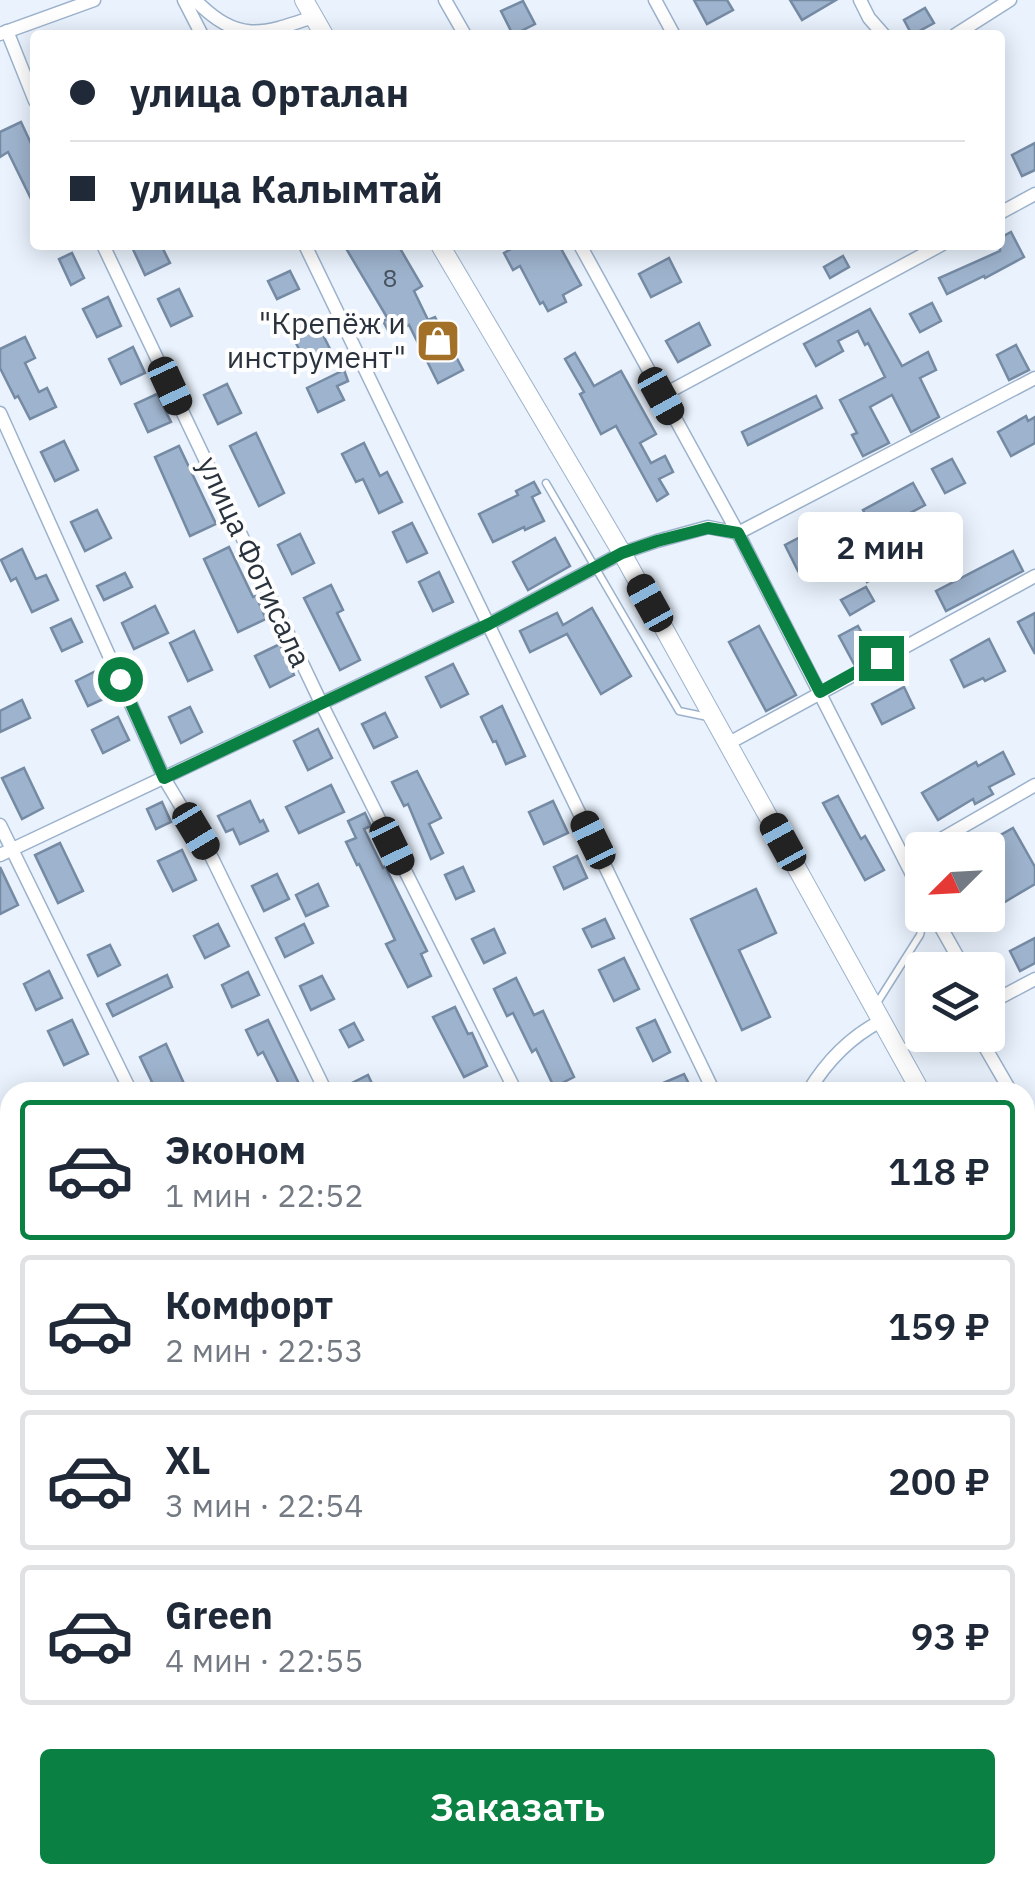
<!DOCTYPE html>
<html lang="ru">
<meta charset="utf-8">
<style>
:root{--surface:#fff;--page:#f6f6f7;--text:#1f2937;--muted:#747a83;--line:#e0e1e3;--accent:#0b8043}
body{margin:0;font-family:"IBM Plex Sans",sans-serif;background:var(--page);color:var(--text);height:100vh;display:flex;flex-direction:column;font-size:38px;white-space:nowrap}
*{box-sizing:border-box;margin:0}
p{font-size:32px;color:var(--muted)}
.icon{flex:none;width:55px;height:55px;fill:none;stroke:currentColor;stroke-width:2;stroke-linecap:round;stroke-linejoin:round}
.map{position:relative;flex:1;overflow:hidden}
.drawer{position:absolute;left:0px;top:1082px;width:1035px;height:802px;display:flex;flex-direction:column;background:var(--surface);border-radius:30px 30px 0 0;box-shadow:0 5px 25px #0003}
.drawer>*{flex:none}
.hud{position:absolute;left:30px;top:30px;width:975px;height:220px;border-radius:10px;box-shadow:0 5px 25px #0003;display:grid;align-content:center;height:220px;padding:0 40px;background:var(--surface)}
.needle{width:65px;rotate:246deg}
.fabs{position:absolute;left:905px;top:832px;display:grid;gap:20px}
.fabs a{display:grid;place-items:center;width:100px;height:100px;border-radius:10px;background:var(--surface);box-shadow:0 5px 25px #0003;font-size:50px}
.end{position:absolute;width:45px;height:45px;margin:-22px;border:12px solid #0b8043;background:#fff;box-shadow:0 0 0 5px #fff}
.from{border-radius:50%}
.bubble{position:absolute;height:70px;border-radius:10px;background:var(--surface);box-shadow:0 5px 25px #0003;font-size:32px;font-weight:600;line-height:70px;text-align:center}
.car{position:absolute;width:30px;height:60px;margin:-30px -15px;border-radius:12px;box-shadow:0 0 8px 2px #0007;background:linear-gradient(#222 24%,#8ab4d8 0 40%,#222 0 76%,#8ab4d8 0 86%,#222 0)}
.hud b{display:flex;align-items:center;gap:35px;height:95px;font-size:38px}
.hud b+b{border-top:2px solid var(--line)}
.hud i{width:25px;height:25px;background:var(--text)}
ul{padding:18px 0 0;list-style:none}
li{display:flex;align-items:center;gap:30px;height:140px;margin:0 20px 15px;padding:0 20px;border:5px solid var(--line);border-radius:10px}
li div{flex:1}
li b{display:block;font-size:38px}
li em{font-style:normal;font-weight:600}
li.active{border-color:var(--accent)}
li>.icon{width:90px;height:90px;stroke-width:1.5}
.primary-button{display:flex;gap:20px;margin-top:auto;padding:20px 40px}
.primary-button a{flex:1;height:115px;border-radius:10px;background:var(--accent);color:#fff;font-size:40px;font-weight:600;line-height:115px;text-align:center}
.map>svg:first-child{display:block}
</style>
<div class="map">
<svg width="1035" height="1883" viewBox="0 0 1035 1883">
<rect width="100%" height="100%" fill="#e9f2fd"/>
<!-- building -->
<g fill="#9eb3cd" stroke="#758aa3" stroke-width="2.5">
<path d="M694,0H727L733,10L707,24Z"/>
<path d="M790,0H836L802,20Z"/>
<path d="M523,1L535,24L513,35L501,11Z"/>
<path d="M925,8L934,23L912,35L904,20Z"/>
<path d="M21,122L35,152V207L8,152L0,157V132Z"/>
<path d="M1035,143V170L1022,176L1012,155Z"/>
<path d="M1011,232L1024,257L985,278L984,276L947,294L939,278L1000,251V238Z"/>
<path d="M131,245H161L170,263L145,275Z"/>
<path d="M344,245H398L422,286L414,291L428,320L435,317L463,370L438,383L409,325L390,334L383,321L388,319Z"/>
<path d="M518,245H559L581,285L563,295L566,302L548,311L543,302L540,304L520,266L513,270L504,253Z"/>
<path d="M72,253L84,278L71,285L59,259Z"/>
<path d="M843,256L849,267L830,278L824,267Z"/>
<path d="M669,258L681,282L651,297L639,274Z"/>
<path d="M290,271L299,289L277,299L268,281Z"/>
<path d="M179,289L192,316L171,326L158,299Z"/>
<path d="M108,297L121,326L97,337L83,309Z"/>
<path d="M932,303L941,321L920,332L910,314Z"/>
<path d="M870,309L902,366L928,352L936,370L920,378L939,417L911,432L892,395L870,407L889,443L863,456L852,435L857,433L840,400L885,377L868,343L865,345L858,331L838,341L843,351L816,366L804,344Z"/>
<path d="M315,319L330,349L305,361L290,331Z"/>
<path d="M699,323L710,345L678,362L666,341Z"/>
<path d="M25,337L35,358L25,363L39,392L47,388L56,407L30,419L18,396L15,398L0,368V349Z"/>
<path d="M1016,345L1029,370L1009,380L997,355Z"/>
<path d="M133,347L145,373L121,384L109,359Z"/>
<path d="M575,353L594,386L621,371L656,434L640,443L651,463L665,456L673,472L659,479L668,494L657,501L616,426L601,434L580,394L584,392L565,359Z"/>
<path d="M344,370L348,381L337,386L344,400L318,412L307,388Z"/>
<path d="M227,384L241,413L218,424L204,395Z"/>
<path d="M157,394L171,422L148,432L135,404Z"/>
<path d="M816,396L822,408L748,445L742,432Z"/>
<path d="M1026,416L1028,421L1035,417V443L1011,456L998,432Z"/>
<path d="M256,433L284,493L259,506L230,446Z"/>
<path d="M64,441L78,470L55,481L41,452Z"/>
<path d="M364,443L380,476L387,472L402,502L379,513L363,479L356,482L342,454Z"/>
<path d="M179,446L216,524L190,536L155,457Z"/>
<path d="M952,459L965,483L945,493L932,469Z"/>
<path d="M534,482L540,493L532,497L544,521L525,530L524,527L493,542L479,514L518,495L516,491Z"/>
<path d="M913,483L925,505L888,525L900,547L906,543L914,556L867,582L860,569L886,554L863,510Z"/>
<path d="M97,510L111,538L85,551L71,522Z"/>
<path d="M412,523L427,553L407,562L393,532Z"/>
<path d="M808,533L821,559L798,571L785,545Z"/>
<path d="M300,534L314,563L292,574L278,545Z"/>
<path d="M555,538L570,566L528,590L513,562Z"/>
<path d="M229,547L253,597L256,596L266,619L238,632L204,559Z"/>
<path d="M22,549L36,579L46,575L58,600L32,612L16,578L11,581L1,560Z"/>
<path d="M1013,551L1023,571L946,611L936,591Z"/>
<path d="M439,572L453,602L433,611L419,582Z"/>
<path d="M125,573L132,587L104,600L97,586Z"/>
<path d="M331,585L343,610L337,613L360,660L340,670L304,598Z"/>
<path d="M866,587L874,601L850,615L841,600Z"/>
<path d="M155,606L168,633L134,649L122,623Z"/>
<path d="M592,608L631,676L601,694L567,634L530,652L520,631L557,613L563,625Z"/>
<path d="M1035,613V654L1018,622Z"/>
<path d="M71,619L82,642L62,651L51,628Z"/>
<path d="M759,626L796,695L766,711L729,642Z"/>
<path d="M858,626L873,653L854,664L839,636Z"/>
<path d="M194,631L212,670L188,681L170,643Z"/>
<path d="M989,639L1005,671L985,681L983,678L964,687L951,660Z"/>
<path d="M280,644L294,675L270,687L255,656Z"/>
<path d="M453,664L468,694L441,707L426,677Z"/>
<path d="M96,671L108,697L88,706L76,681Z"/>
<path d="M904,687L914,708L882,724L872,704Z"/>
<path d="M22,700L30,718L0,732V711Z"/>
<path d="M502,706L525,756L506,764L496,741L493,742L481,717Z"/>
<path d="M190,707L202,732L181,743L169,717Z"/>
<path d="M385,713L397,737L374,748L362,724Z"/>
<path d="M118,717L129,740L103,753L92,730Z"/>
<path d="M318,729L332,758L308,770L294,741Z"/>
<path d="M1003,752L1014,774L989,787L993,794L975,804L973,799L938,820L922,793L976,762L978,766Z"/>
<path d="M24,768L43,808L22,819L2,778Z"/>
<path d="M417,771L441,818L429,824L443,853L431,859L408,804L404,806L392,782Z"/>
<path d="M331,785L344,812L299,833L286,807Z"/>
<path d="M838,796L861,839L865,836L884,870L865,880L823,803Z"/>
<path d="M250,801L260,822L263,820L268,831L240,844L233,829L226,832L218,816Z"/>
<path d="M553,801L568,833L544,844L529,812Z"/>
<path d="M162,802L171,822L156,829L147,809Z"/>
<path d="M365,813L371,826L364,829L383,868L385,866L427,951L421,954L431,976L408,987L386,944L395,940L359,864L357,865L346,842L356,838L348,821Z"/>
<path d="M1013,828L1035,867V884L988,912V842Z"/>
<path d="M60,843L83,891L58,903L35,855Z"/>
<path d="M182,850L196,880L173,891L158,861Z"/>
<path d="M577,856L587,878L564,889L554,867Z"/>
<path d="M0,867L18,905L0,914Z"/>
<path d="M463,867L474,891L456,899L445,875Z"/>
<path d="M277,874L289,899L264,911L252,886Z"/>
<path d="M318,884L328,906L306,916L296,895Z"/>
<path d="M756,889L776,933L739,950L770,1017L742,1030L691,919Z"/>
<path d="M605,919L614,938L592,947L583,929Z"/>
<path d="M218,924L229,946L205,958L194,936Z"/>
<path d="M304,924L313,943L285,957L276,938Z"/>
<path d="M494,929L505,953L484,963L472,939Z"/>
<path d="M1035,938V963L1020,971L1010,951Z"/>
<path d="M110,945L120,965L98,976L88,955Z"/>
<path d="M624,958L639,989L614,1001L599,970Z"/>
<path d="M49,971L62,998L36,1010L24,984Z"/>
<path d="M248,972L259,995L232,1007L222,985Z"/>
<path d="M167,975L172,987L113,1016L107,1004Z"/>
<path d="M322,976L334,999L311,1010L300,986Z"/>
<path d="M516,978L534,1015L543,1011L574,1077L554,1087L536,1049L532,1052L513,1013L507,1016L494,989Z"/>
<path d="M455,1007L468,1034L472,1033L487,1066L464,1077L433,1017Z"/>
<path d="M72,1020L88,1054L64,1065L48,1031Z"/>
<path d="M268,1020L282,1049L303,1092H283L263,1052L258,1055L246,1030Z"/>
<path d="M655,1020L670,1052L653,1061L637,1028Z"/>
<path d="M354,1023L363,1040L349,1047L340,1030Z"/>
<path d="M166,1044L186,1088L178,1092H141L140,1088L152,1082L140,1057Z"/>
<path d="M684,1074L693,1092H642Z"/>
<path d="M368,1075L376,1092H336V1091Z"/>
</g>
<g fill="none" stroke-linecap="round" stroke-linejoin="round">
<defs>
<g id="service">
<path d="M546,483L679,711L708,717"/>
<path d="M877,1003L920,935L925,915"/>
<path d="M899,1050L930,1035"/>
</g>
<g id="minor">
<path d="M184,0L202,35"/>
<path d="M195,0C238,43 261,35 313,17"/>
<path d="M445,0L465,35"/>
<path d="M655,0L674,35"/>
<path d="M860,0L869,18L884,35"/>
<path d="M7,31L35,101"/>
<path d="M0,34L94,0"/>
<path d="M955,35L1010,0"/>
<path d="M1000,213L1035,194"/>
<path d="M103,245L322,705L516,1092"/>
<path d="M305,245L714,1092"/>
<path d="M580,245L738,533L922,894"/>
<path d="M661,396L941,245"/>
<path d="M0,413L164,778L212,858L326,1092"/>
<path d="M729,743L1035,576"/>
<path d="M0,825L131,1092"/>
<path d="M0,855L489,624L622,553L657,541L708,527L738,533L1035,378"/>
<path d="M905,860L1035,785"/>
<path d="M934,915L965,970"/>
<path d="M988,1004L1035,979"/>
<path d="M978,1035L1011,1092"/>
<path d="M808,1092C826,1062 850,1037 881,1021"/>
<path d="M1025,1117L1035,1134"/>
<path d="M0,1191L10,1211"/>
<path d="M0,1622L10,1632"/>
<path d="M474,1875L477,1883"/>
</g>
<g id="secondary">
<path d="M304,0L324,35"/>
<path d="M440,245L622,553L921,1092"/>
<path d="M1025,1238L1035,1245"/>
</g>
<g id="primary">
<path d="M1025,1266L1035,1263"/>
<path d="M1025,1332L1035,1328"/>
<path d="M1025,1363L1035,1358"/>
<path d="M1025,1414L1035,1410"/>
<path d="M0,1719L10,1716"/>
</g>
</defs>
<!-- service casing -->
<use href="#service" stroke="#9cb2cc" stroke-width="9"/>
<!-- minor casing -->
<use href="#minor" stroke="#9cb2cc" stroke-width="15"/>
<!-- secondary casing -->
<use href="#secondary" stroke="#9cb2cc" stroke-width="20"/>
<!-- primary casing -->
<use href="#primary" stroke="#4b7099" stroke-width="22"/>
<!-- service -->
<use href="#service" stroke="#fff" stroke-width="6"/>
<!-- minor -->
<use href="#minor" stroke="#fff" stroke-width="12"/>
<!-- secondary -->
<use href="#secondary" stroke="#fff" stroke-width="18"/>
<!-- primary -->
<use href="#primary" stroke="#9ebde0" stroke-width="20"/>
</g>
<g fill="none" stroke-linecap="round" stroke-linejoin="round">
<!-- route -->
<path stroke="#0b8043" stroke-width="12" d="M120,679L164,778L489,624L622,553L657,541L708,528L738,533L820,692L881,658"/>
</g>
<!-- icons -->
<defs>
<symbol id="shop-square" viewBox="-11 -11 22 22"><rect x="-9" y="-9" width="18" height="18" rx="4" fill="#a27026" stroke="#fefefe"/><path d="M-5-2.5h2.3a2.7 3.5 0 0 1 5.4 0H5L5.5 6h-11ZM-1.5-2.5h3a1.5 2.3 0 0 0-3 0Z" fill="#fff"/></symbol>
</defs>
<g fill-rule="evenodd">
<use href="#shop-square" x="413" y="316" width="50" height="50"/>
</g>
<g text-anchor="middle" stroke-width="8" stroke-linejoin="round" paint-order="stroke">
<!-- number labels -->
<g font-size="25" fill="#475361">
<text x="390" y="287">8</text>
</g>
<!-- poi labels -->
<g font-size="30" fill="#2a333d" stroke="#fefefe" text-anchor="end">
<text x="406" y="334">"Крепёж и<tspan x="406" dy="34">инструмент"</tspan></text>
</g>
<!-- street labels -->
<g font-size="30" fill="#2a333d" stroke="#fefefe">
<text transform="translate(254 562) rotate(65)" y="10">улица Фотисала</text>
</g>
</g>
</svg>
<div class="fabs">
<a><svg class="needle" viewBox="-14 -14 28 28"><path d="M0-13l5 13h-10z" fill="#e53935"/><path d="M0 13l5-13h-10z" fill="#747a83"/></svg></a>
<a><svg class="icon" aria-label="layers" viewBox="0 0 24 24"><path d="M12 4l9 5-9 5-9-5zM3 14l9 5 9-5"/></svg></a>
</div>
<i class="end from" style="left:120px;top:679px"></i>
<i class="end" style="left:881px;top:658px"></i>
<div class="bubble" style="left:798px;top:512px;width:165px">2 мин</div>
<i class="car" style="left:170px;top:386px;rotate:155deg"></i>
<i class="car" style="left:661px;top:396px;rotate:151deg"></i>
<i class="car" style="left:650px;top:603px;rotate:331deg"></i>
<i class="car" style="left:196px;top:831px;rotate:149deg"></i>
<i class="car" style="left:593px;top:840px;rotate:334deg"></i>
<i class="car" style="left:783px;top:842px;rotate:331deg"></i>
<i class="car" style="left:392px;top:846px;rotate:154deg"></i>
<div class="hud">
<b><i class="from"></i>улица Орталан</b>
<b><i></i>улица Калымтай</b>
</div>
<section class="drawer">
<ul>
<li class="active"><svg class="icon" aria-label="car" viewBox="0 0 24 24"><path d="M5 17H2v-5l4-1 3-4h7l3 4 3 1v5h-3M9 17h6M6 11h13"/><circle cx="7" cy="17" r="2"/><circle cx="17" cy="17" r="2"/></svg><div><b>Эконом</b><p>1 мин · 22:52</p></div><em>118 ₽</em></li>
<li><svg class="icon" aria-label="car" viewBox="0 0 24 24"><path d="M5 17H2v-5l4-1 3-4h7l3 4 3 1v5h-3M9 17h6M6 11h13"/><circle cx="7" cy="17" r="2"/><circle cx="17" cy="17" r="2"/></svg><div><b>Комфорт</b><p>2 мин · 22:53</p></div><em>159 ₽</em></li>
<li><svg class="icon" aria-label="car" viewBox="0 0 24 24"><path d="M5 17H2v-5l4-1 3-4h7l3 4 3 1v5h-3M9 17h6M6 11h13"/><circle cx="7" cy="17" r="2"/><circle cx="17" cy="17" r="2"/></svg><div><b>XL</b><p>3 мин · 22:54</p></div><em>200 ₽</em></li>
<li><svg class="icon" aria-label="car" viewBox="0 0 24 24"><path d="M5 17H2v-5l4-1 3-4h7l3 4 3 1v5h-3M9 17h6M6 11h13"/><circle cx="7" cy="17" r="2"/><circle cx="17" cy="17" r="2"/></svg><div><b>Green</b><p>4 мин · 22:55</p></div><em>93 ₽</em></li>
</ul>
<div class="primary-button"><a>Заказать</a></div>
</section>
</div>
